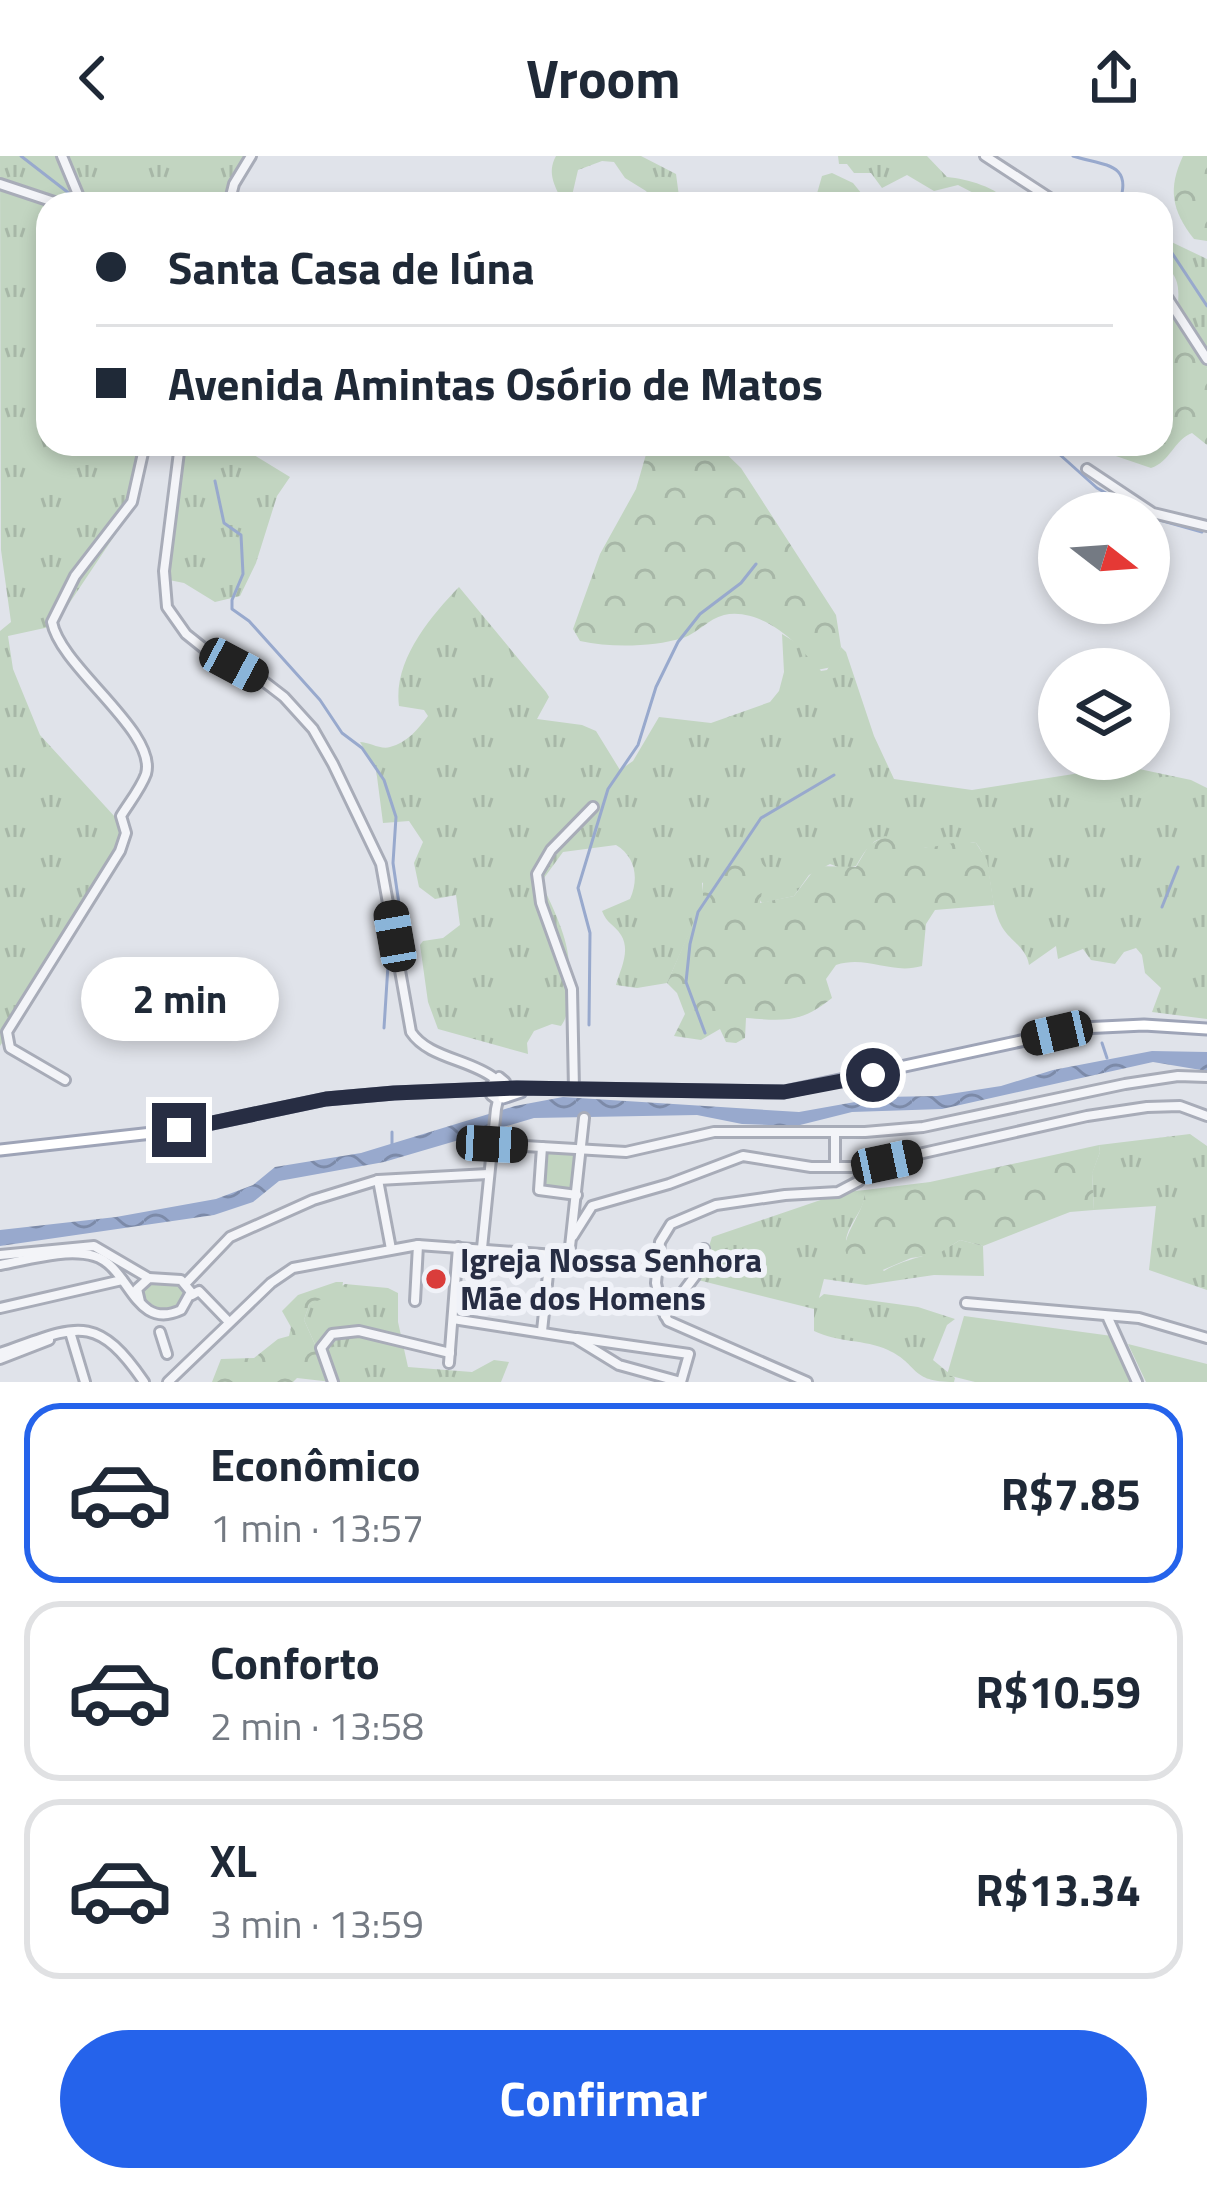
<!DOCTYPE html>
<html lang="pt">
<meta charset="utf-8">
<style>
:root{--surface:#fff;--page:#f2f2f3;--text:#1f2937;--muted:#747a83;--line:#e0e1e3;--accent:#2563eb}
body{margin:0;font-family:"Titillium Web",sans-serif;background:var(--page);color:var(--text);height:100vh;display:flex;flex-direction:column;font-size:45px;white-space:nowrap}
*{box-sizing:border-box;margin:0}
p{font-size:39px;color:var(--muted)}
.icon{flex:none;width:66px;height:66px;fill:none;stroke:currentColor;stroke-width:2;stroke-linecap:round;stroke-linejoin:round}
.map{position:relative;height:1226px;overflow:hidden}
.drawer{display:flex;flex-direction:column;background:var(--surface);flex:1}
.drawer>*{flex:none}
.guide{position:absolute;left:36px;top:36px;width:1137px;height:264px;border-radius:36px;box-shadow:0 6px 18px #0003;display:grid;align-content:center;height:264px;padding:0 60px;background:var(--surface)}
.needle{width:78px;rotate:107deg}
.buttons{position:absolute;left:1038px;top:336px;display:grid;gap:24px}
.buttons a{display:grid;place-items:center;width:132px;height:132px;border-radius:50%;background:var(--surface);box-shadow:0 6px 18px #0003;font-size:60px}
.end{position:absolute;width:54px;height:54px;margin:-27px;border:15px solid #272d43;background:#fff;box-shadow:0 0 0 6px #fff}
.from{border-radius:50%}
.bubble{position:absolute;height:84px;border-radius:42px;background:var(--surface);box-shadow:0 6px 18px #0003;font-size:39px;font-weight:700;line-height:84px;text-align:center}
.car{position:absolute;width:36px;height:72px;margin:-36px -18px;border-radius:15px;box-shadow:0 0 9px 3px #0007;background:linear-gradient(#222 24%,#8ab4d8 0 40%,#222 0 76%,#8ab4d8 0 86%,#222 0)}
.guide b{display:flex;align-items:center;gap:42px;height:114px;font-size:45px}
.guide b+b{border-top:3px solid var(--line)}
.guide i{width:30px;height:30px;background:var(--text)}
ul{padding:21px 0 0;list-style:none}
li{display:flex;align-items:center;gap:36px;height:180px;margin:0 24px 18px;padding:0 36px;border:6px solid var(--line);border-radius:36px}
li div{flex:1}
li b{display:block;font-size:45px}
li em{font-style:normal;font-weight:700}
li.active{border-color:var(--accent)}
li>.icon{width:108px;height:108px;stroke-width:1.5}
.button{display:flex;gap:24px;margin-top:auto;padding:24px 60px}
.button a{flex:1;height:138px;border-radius:72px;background:var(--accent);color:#fff;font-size:48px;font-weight:700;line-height:138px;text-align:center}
header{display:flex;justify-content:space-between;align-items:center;height:156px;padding:0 60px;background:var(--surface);font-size:54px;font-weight:700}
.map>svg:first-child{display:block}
</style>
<header><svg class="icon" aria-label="back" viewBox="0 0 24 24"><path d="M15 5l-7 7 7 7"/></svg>Vroom<svg class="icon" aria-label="share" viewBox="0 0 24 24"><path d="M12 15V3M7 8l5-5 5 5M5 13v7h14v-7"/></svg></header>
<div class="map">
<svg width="1207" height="1226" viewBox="0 0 1207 1226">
<defs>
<pattern id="grass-tufts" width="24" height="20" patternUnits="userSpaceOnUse" patternTransform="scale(3)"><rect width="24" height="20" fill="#c2d5c1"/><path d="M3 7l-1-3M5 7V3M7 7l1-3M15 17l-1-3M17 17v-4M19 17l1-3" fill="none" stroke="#a7b7a7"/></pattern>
<pattern id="forest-crowns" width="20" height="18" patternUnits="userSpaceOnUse" patternTransform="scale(3)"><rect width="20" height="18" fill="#c2d5c1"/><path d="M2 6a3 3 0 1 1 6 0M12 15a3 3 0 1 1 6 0" fill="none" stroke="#a7b7a7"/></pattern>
<pattern id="water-waves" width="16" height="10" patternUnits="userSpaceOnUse" patternTransform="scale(3)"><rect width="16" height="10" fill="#98a9cd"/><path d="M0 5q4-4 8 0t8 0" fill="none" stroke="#7c8aa8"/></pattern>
</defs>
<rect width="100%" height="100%" fill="#e0e3ea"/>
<!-- grass -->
<g fill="url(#grass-tufts)">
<path d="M0,0H255L241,22L232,48H48V288H152L135,343L121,370L54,470L8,480L13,513L40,579L126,673L117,703L47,821L0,890V475L11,466L1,394Z"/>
<path d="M556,0H641L676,18L680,48H655L646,35L625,22L614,6L602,5L578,14L571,44L577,48H563C556,31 546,18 556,0Z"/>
<path d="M838,0H927L947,21C968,23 996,31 1011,48L987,44L958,29L934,35L907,19L882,32L871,17H854L847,8H839Z"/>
<path d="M832,17L853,27L870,48H814L822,20Z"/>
<path d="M1161,81L1207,103V213C1197,201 1185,185 1180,169C1173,143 1189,128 1161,105Z"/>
<path d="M182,288H236L290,321L277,340L256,407L240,440L215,446L184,427L169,424Z"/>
<path d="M459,431L546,536L549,541L537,563L582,569L596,575L620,614L633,605L659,561L711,567L770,546L779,535L784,516L782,478L800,489L821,515L827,514L841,491L846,496L874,580L894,623L972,634L1125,610L1191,624L1207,632V863L1152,856L1161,832L1145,817L1142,799L1136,792L1124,796L1115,808L1091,804L1083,793L1058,803L1056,790L1029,809C1026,791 1011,786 1002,771C987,744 995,711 976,687C960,683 946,693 928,692C889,689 882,663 856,710L843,713L830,708L809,719L794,740L762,747L732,703L724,715L702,727L704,744L667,827L637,832L616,829C620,814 631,795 621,779C614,768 607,768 602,755L630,743C639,723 636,701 616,689L563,696L544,722L543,730C559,766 574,793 568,833C565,848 571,856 561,870L552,868L534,875L527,887L528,898L438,873L428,846L420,789L423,785L443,782L460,769L456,739L435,743L419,731L414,707L423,686L409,665L383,667L376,613L360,586C369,586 381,594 390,591C407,587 418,573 428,560L424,554L399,550C393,505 430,461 459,431Z"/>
<path d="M1190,978L1207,990V1134L1149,1114L1156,1050L1094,1054L1092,1017L1100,996L1099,989Z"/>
<path d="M865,1034C866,1054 849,1065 846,1084L884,1115C909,1100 938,1100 960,1084L983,1090L984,1120L934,1119L866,1129L824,1123L819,1142L824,1138L918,1151L955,1163L947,1169L933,1204L955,1222L954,1226C909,1226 920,1209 888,1194C864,1183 839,1187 814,1175V1153L698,1124L712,1081L844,1036Z"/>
<path d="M345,1128L388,1132L398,1137V1166L408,1211L472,1216L494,1204L509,1206L501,1226H332L304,1164L309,1149Z"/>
</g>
<!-- forest -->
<g fill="url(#forest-crowns)">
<path d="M1183,0H1207V85L1194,83C1171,54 1168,32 1183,0Z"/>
<path d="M1161,137L1207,213V289L1192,277C1174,284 1170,306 1151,312L1110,298L1100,288H1161Z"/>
<path d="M649,288H716L741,312L836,459L841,491L832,511L817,514C801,487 760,451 724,459C708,463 698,477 683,482C652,491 612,492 580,485L573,473L600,398L636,333Z"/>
<path d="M885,680L927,692L964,685L976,687L987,704L994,749L935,754L926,768L922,810C891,819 867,799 836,809L826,823L832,842C801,867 785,865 746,862L745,882L736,887L726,886L720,873L701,884L674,880L685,858L677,837L667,827L703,744V725L723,715L743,696L753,698L766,712L760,747L794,740L817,710L856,711L869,689Z"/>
<path d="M1099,989L1100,996L1092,1018L1094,1054L1070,1056L983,1090L960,1084L938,1098L911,1102L871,1119C817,1095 865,1067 865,1034L930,1026Z"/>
<path d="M544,995L578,997L574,1035L541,1032Z"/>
<path d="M336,1126H343L342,1133L309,1149L304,1164L332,1226L297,1222L293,1226H212L221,1203L254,1202L278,1183L289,1180L291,1171L282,1155L298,1139Z"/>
<path d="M150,1127L177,1128L186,1137L175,1152L158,1153L141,1140L143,1132Z"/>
</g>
<!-- pitch -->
<g fill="#c2d5c1">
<path d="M964,1160L1112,1180L1130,1226H975L947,1219Z"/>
<path d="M1128,1188L1207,1208V1226H1146Z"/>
</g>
<!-- water -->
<path fill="url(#water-waves)" d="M1152,895L1207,896V915L1153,906L942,953L852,956L796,970L742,968L697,959L534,962L384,1006L279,1025L253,1046L214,1059L0,1090V1074L116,1061L216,1043L253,1029L275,1011L361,997L515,950L563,941L799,956L883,941L937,940L1001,930L1053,914Z"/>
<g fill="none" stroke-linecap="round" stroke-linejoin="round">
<!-- stream -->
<g stroke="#98a9cd" stroke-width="3">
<path d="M21,0L70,38"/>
<path d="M1073,0C1104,10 1134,6 1119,48"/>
<path d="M1161,93L1172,97L1207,150"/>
<path d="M1048,288L1097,332L1141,357"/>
<path d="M215,325L224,367L241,379L243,418L232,444V453L249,465L320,544L342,577L362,592L384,624L396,661L393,707L399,748L397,771"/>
<path d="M1149,361L1202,376"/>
<path d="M1162,751L1178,711"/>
<path d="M589,869L590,777L578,732L608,633L638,589L656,531L678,486L700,458L741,427L756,408"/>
<path d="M384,872L390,778"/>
<path d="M705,877L686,826L690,788L698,756L761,662L834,619"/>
<path d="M1102,887L1107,902"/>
<path d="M392,976V992"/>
</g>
<defs>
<g id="minor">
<path d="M62,0L82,48"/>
<path d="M985,0L1059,48"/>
<path d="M0,28L60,48"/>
<path d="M229,48L234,28L251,0"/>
<path d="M1161,132L1207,203"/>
<path d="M180,288L164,415L167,451L186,478L206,494L262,524L284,541L313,573L333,608L381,708L411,876C428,902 469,903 494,922"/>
<path d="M1087,313L1153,357L1207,370"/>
<path d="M65,924L10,892L7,876L120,695L126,677L121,660C129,647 141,632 146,618C158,576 60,511 52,466L75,420L132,346L145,288"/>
<path d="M574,933L572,833L541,747L537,718L551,694L593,651"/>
<path d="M492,988L626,996L714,976H865L923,971L1125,928L1178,920L1207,921"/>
<path d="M542,991L539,1034L577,1039"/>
<path d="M835,1011V977"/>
<path d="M378,1024L391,1093"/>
<path d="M573,1080L592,1050L669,1028L743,1000L811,1011H861L1087,960L1147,951L1180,950L1207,960"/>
<path d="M482,1092L496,953L498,944L505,939V926L499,921L491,929V939L498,944"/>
<path d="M0,1099L94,1090L147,1121"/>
<path d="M0,1109C28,1104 66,1092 94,1100C130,1110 134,1176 181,1154L191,1136L181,1124L149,1122L137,1133L140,1146"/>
<path d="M186,1127L230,1081L313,1044L378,1024L488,1018"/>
<path d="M192,1139L199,1135L229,1166"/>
<path d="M415,1145L418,1089"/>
<path d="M966,1147L1139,1162L1207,1182"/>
<path d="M0,1152L122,1124"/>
<path d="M665,1160L695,1120L704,1093"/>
<path d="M1108,1162L1137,1226"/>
<path d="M453,1163L575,1182L619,1209L681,1226"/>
<path d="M542,1175L550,1099"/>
<path d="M70,1176L85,1226"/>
<path d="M160,1176L167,1198"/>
<path d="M577,1182L689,1198L681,1226"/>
<path d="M0,1197C75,1171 95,1154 144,1226"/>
<path d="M0,1203L49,1184"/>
<path d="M449,1207L458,1091"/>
<path d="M168,1226L271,1127L293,1112L418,1089L569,1100L584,962"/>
<path d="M333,1226L321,1192L332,1178L359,1175L450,1197"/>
<path d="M807,1226L668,1165L661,1151L656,1127L660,1086L671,1068L716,1049L785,1039L838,1036L859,1025L861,1011"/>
</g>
<g id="major">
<path d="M503,942L521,936"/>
<path d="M0,994L179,974L326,943L394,937L517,932L784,936L1081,872L1144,869L1207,873"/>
</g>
</defs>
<!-- minor casing -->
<use href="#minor" stroke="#a8acb8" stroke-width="14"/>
<!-- major casing -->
<use href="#major" stroke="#9ea4b7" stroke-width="15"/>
<!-- minor -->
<use href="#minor" stroke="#f3f4f8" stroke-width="8"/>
<!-- major -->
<use href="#major" stroke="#fff" stroke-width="9"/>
</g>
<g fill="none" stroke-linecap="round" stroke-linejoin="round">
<!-- route -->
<path stroke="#272d43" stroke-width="15" d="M179,974L326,943L394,937L517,932L784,936L873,919"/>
</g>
<!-- markers -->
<circle fill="#da3d3b" stroke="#f0f2f8" stroke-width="4.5" cx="436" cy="1123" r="12"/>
<g text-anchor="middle" stroke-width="12" stroke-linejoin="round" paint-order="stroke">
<!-- poi labels -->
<g font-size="33" font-weight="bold" fill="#272d43" stroke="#f0f2f8" text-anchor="start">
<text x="460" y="1116">Igreja Nossa Senhora<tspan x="460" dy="38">Mãe dos Homens</tspan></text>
</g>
</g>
</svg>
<div class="buttons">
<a><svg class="needle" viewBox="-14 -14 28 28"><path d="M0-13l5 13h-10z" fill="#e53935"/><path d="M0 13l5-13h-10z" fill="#747a83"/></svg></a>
<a><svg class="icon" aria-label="layers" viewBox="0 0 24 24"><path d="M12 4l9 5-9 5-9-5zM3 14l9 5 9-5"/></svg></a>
</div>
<i class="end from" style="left:873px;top:919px"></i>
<i class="end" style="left:179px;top:974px"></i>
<div class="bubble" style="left:81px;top:801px;width:198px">2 min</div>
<i class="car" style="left:234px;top:509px;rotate:118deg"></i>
<i class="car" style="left:395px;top:780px;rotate:350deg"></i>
<i class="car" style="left:1057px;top:877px;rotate:257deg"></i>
<i class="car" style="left:492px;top:988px;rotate:93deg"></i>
<i class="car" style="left:887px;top:1006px;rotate:78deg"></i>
<div class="guide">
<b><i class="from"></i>Santa Casa de Iúna</b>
<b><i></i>Avenida Amintas Osório de Matos</b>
</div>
</div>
<section class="drawer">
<ul>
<li class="active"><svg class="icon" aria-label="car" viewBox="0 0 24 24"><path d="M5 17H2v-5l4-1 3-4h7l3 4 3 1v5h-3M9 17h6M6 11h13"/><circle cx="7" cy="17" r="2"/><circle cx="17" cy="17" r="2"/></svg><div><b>Econômico</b><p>1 min · 13:57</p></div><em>R$7.85</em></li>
<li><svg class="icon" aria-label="car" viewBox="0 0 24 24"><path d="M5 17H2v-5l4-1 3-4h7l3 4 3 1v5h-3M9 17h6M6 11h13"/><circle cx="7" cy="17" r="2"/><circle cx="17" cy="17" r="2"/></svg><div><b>Conforto</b><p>2 min · 13:58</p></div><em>R$10.59</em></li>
<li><svg class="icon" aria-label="car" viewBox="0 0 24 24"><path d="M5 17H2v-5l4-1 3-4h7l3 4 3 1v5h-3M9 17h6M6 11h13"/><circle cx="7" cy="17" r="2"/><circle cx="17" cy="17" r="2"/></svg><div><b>XL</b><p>3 min · 13:59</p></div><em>R$13.34</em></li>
</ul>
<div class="button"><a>Confirmar</a></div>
</section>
